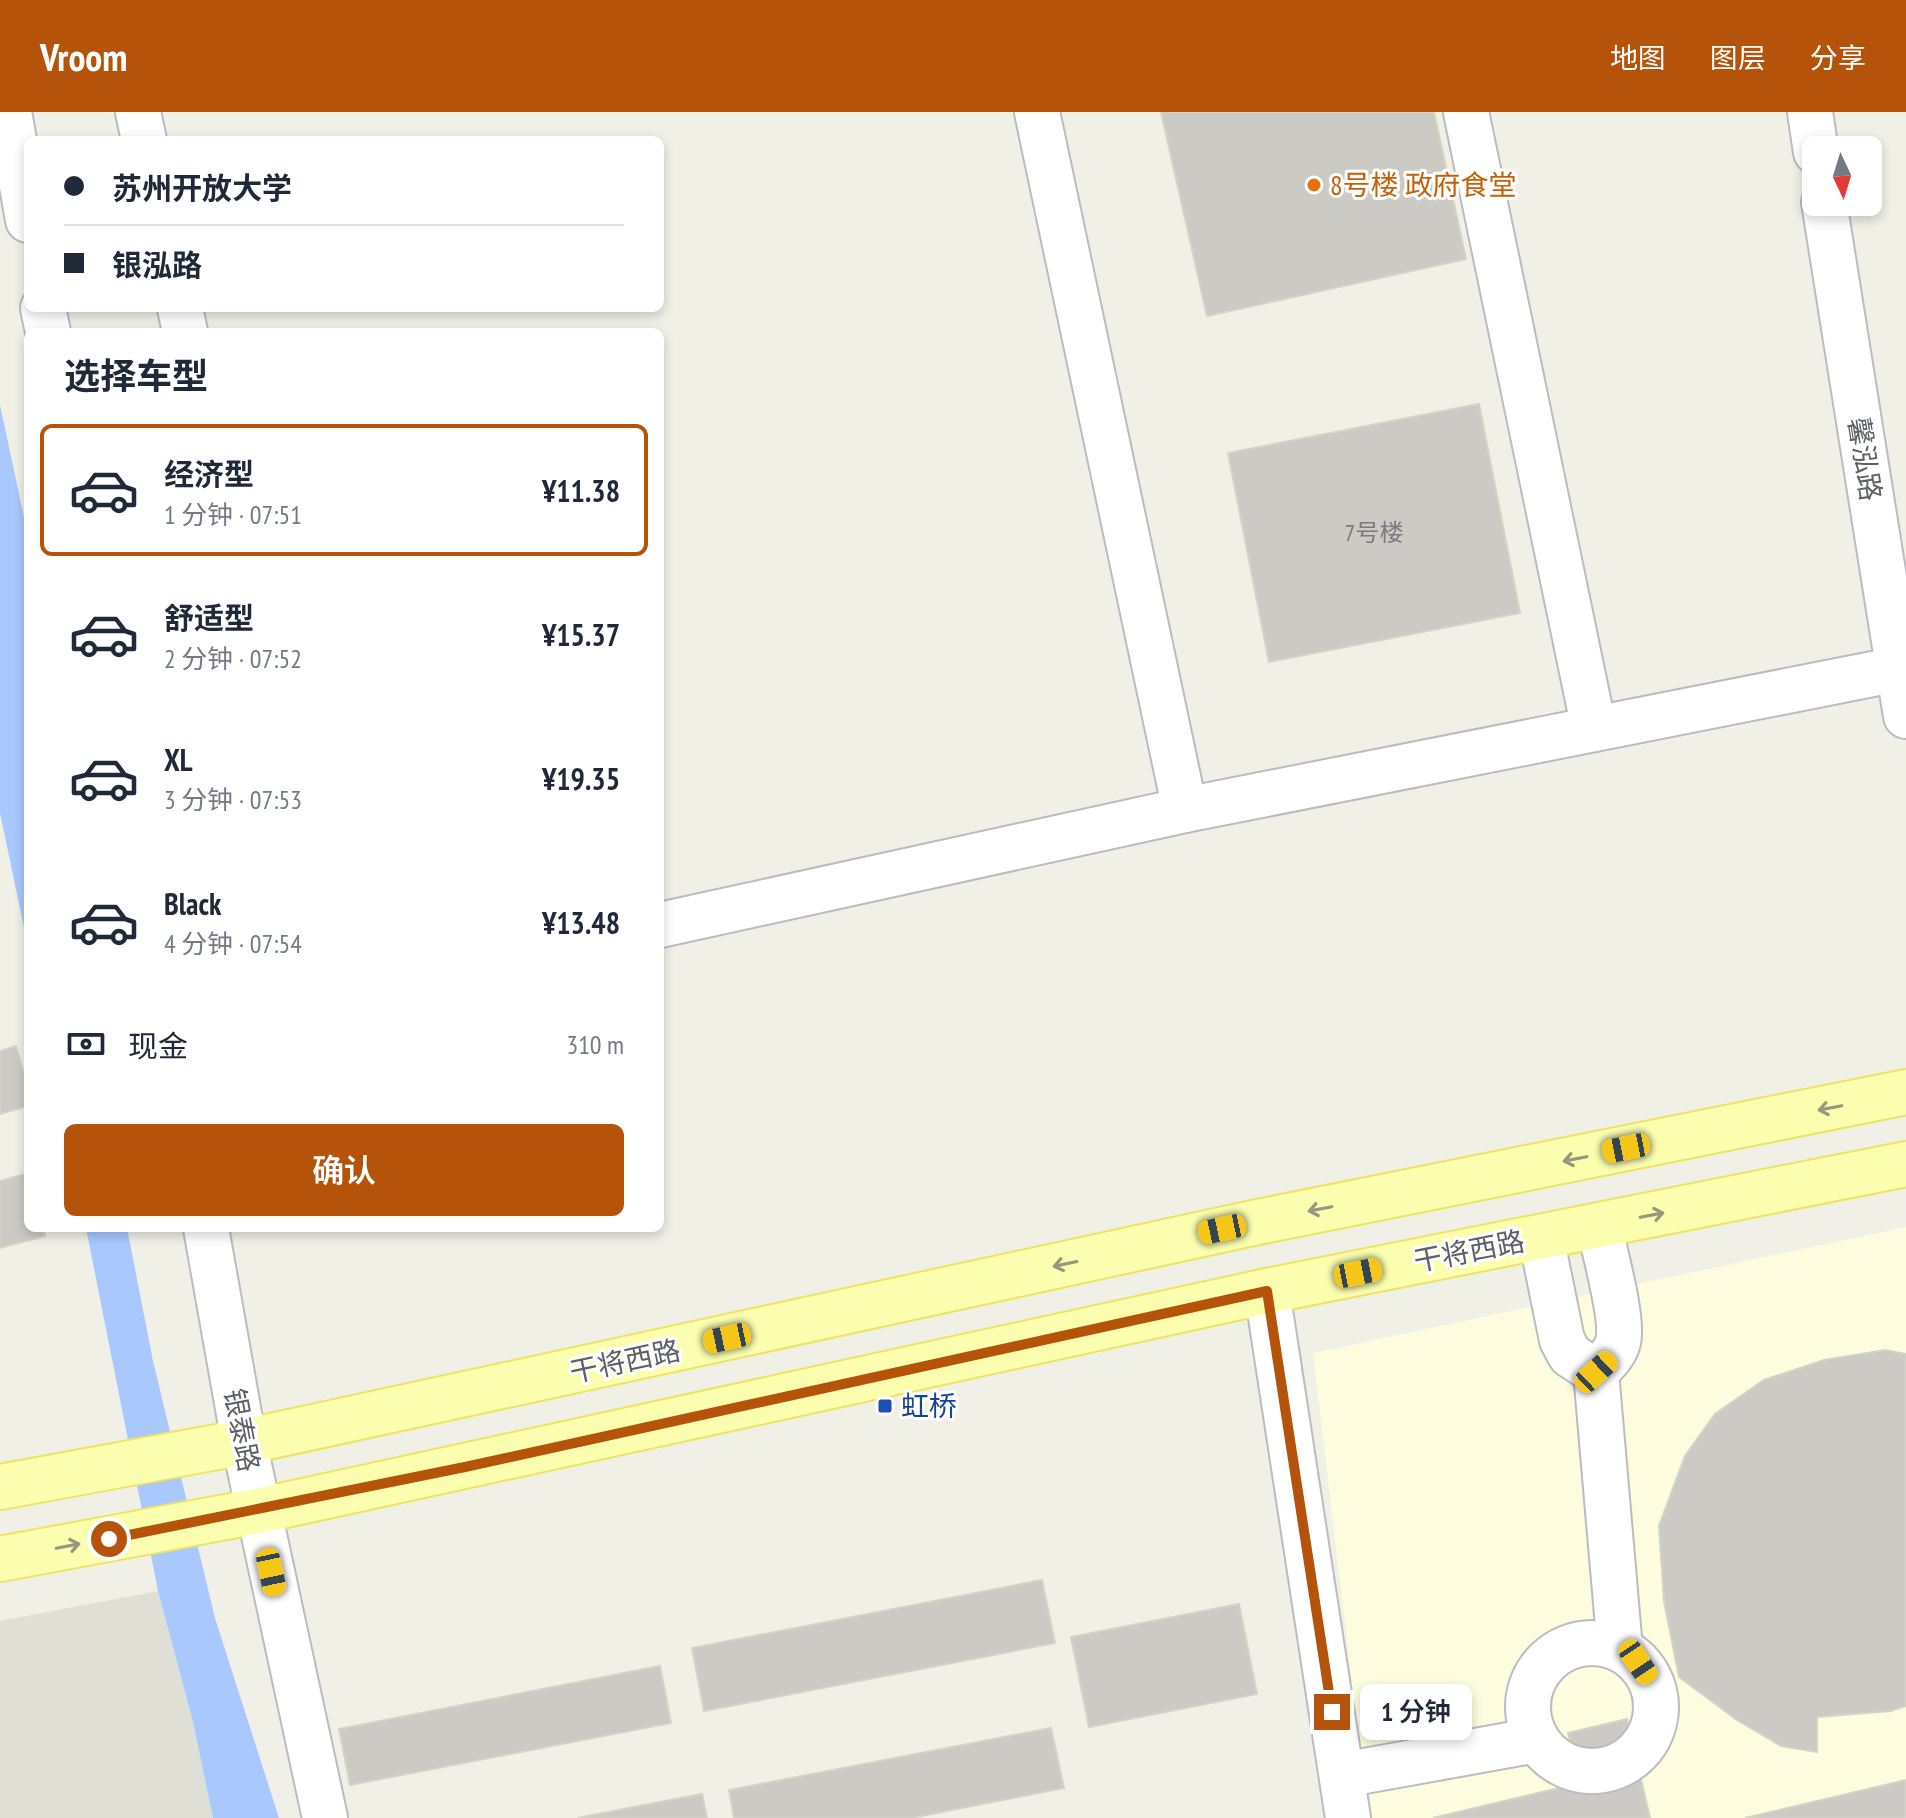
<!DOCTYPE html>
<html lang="zh">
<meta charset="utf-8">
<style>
:root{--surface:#fff;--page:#f2f2f3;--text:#1f2937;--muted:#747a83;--line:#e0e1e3;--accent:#b45309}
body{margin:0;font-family:"PT Sans Narrow","Noto Sans SC",sans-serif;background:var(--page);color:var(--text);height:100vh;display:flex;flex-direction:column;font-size:30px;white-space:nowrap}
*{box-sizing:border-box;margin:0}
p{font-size:26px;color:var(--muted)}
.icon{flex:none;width:44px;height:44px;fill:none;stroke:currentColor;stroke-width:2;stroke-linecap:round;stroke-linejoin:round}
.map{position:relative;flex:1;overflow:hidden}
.details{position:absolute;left:24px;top:216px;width:640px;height:904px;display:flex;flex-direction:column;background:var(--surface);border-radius:12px;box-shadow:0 4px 12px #0003}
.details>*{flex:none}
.hud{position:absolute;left:24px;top:24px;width:640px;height:176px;border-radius:12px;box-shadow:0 4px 12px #0003;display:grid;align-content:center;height:176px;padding:0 40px;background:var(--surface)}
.needle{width:52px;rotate:176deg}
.fabs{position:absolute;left:1802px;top:24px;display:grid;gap:16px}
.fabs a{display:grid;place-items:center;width:80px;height:80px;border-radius:12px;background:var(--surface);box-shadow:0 4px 12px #0003;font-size:40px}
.end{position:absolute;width:36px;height:36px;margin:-18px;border:10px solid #b45309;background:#fff;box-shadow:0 0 0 4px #fff}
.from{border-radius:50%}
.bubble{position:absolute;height:56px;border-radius:12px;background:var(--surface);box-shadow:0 4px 12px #0003;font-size:26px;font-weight:600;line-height:56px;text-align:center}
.car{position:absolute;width:24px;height:48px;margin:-24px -12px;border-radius:10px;box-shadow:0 0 6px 2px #0007;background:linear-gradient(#f5c518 24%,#345 0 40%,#f5c518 0 76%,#345 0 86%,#f5c518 0)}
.hud b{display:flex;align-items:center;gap:28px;height:76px;font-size:30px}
.hud b+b{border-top:2px solid var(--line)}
.hud i{width:20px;height:20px;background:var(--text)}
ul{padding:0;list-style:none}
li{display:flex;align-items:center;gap:24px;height:132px;margin:0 16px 12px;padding:0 24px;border:4px solid transparent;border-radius:12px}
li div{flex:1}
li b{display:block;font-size:30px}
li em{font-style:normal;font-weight:600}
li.selected{border-color:var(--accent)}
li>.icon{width:72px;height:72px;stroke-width:1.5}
h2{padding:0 40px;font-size:36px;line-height:96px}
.pay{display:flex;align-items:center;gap:20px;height:88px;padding:0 40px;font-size:30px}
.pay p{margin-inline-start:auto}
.action{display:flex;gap:16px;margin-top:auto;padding:16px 40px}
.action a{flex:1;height:92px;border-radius:12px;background:var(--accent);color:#fff;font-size:32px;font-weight:600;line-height:92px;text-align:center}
header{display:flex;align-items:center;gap:48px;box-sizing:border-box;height:112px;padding:0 40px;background:var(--accent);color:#fff}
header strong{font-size:38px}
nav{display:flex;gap:44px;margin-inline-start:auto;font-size:28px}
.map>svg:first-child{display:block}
</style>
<header>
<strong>Vroom</strong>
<nav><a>地图</a><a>图层</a><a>分享</a></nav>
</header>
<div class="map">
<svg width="1906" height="1706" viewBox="0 0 1906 1706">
<rect width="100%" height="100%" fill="#f0f0e7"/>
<!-- commercial -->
<path fill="#fdfcde" d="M1906,1115V1706H1368L1313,1241Z"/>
<!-- education -->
<path fill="#e0dfd5" d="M158,1479L193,1610L213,1706H0V1509Z"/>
<!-- water -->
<g fill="#a9c8fe">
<path d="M0,293L28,424V835L0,701Z"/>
<path d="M86,1116H127L153,1249L215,1506L279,1706H213L193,1610L158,1479Z"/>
</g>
<!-- building -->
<g fill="#cccac4" stroke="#d5d3c5" stroke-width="2">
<path d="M1161,0H1434L1466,147L1207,204Z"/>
<path d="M1479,292L1520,501L1269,550L1228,341Z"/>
<path d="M16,934L28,977V994L0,1002V939Z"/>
<path d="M28,1061V1116H43L45,1124L0,1136V1069Z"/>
<path d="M1885,1238L1906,1242V1594L1891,1599L1817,1605V1640L1781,1634L1737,1608L1679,1565L1664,1489L1659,1414L1685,1344L1715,1302L1764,1268L1824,1248Z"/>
<path d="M1042,1468L1055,1531L704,1599L692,1536Z"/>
<path d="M1239,1492L1257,1582L1089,1615L1071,1525Z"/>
<path d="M660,1554L671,1611L350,1673L339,1617Z"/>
<path d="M1627,1607L1650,1706H1433L1580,1671L1568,1621Z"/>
<path d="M1051,1616L1064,1676L911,1706H734L729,1678Z"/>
<path d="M1906,1668V1706H1745Z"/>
<path d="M702,1682L707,1706H577Z"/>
</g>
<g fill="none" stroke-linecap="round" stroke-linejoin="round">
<defs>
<g id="minor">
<path d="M9,0L28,108"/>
<path d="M138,0L144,28"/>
<path d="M1466,0L1594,617"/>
<path d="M1810,0L1816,40"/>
<path d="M1824,90L1906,604"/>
<path d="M43,196L48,220"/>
<path d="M180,196L185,220"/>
<path d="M1185,698L1898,557"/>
<path d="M660,813L1185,698L1037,0"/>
<path d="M206,1116L244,1330L325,1706"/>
<path d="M1541,1125L1562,1228L1570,1243L1596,1260L1620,1537"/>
<path d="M1267,1179L1348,1706"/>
<path d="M1596,1260C1605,1251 1615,1242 1618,1230C1624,1207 1604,1139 1599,1113"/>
<circle cx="1592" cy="1595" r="64"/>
<path d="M1342,1663L1537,1628"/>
</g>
<g id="major">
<path d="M0,1375L244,1330L1253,1111L1906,980"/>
<path d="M0,1447L258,1399L1267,1179L1906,1052"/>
</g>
</defs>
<!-- minor casing -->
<use href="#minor" stroke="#bbbcc2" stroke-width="48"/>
<!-- major casing -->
<use href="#major" stroke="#efe460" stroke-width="48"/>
<!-- minor -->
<use href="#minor" stroke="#fff" stroke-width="44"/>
<!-- major -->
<use href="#major" stroke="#fbfeae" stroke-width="44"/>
</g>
<!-- one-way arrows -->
<defs><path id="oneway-shaft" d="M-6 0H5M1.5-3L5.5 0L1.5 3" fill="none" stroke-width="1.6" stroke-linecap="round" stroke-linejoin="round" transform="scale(2)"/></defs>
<g stroke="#95977f">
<use href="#oneway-shaft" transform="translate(1830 996) rotate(169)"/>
<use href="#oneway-shaft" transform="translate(1575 1047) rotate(169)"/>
<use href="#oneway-shaft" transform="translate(1320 1097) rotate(169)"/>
<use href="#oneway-shaft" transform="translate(1652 1103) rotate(-11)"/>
<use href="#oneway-shaft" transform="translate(1065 1152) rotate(168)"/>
<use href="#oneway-shaft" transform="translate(68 1434) rotate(-11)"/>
</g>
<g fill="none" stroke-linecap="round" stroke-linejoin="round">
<!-- route -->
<path stroke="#b45309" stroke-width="10" d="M109,1427L465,1355L1267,1179L1332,1600"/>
</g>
<!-- markers -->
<circle fill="#e8710a" stroke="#fff" stroke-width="3" cx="1314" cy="73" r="8"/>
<rect fill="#1a4fb4" stroke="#fff" stroke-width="3" x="877" y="1286" width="16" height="16" rx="4"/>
<g text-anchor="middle" stroke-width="6" stroke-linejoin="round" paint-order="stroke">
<!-- number labels -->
<g font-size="24" fill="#7a7a7e">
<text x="1374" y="429">7号楼</text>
</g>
<!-- food labels -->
<g font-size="28" fill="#c56008" stroke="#fff" text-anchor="start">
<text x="1330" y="83">8号楼 政府食堂</text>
</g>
<!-- street labels -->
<g font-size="28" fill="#5e6066" stroke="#fff">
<text transform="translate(1865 347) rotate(81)" y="10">馨泓路</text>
<text transform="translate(1469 1139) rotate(-11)" y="10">干将西路</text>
<text transform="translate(625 1249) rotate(-12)" y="10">干将西路</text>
<text transform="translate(242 1318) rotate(79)" y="10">银泰路</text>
</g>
<!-- transit labels -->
<g font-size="28" fill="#164399" stroke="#fff" text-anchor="start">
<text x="901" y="1304">虹桥</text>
</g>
</g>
</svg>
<div class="fabs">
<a><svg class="needle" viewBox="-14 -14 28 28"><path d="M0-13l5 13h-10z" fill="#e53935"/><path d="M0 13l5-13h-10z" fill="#747a83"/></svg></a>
</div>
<i class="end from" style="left:109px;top:1427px"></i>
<i class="end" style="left:1332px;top:1600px"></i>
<div class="bubble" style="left:1360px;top:1572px;width:112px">1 分钟</div>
<i class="car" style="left:1626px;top:1036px;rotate:259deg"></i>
<i class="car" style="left:1222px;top:1117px;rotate:258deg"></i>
<i class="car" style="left:1358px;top:1161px;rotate:79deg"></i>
<i class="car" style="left:727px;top:1226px;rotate:258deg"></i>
<i class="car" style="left:1596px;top:1260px;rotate:47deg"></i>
<i class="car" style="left:271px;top:1460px;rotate:168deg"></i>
<i class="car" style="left:1638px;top:1550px;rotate:146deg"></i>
<div class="hud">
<b><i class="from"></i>苏州开放大学</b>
<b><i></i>银泓路</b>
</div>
<section class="details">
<h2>选择车型</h2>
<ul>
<li class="selected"><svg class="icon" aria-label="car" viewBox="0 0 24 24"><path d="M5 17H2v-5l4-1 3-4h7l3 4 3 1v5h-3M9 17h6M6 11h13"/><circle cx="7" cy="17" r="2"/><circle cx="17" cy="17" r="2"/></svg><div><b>经济型</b><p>1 分钟 · 07:51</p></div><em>¥11.38</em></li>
<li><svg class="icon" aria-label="car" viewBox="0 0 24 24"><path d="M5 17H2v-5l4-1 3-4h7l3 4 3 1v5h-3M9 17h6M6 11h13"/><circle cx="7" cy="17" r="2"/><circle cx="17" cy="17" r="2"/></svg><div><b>舒适型</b><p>2 分钟 · 07:52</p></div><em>¥15.37</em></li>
<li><svg class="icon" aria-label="car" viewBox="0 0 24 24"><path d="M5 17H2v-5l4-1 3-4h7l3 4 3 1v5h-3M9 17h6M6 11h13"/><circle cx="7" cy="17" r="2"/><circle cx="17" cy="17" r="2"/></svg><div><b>XL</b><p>3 分钟 · 07:53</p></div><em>¥19.35</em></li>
<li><svg class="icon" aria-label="car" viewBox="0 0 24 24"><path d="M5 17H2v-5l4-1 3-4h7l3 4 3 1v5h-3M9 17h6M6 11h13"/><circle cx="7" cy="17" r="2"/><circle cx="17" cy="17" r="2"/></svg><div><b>Black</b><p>4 分钟 · 07:54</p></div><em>¥13.48</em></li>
</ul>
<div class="pay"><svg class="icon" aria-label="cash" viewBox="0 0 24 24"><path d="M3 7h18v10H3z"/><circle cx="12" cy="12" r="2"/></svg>现金<p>310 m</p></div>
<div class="action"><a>确认</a></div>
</section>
</div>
